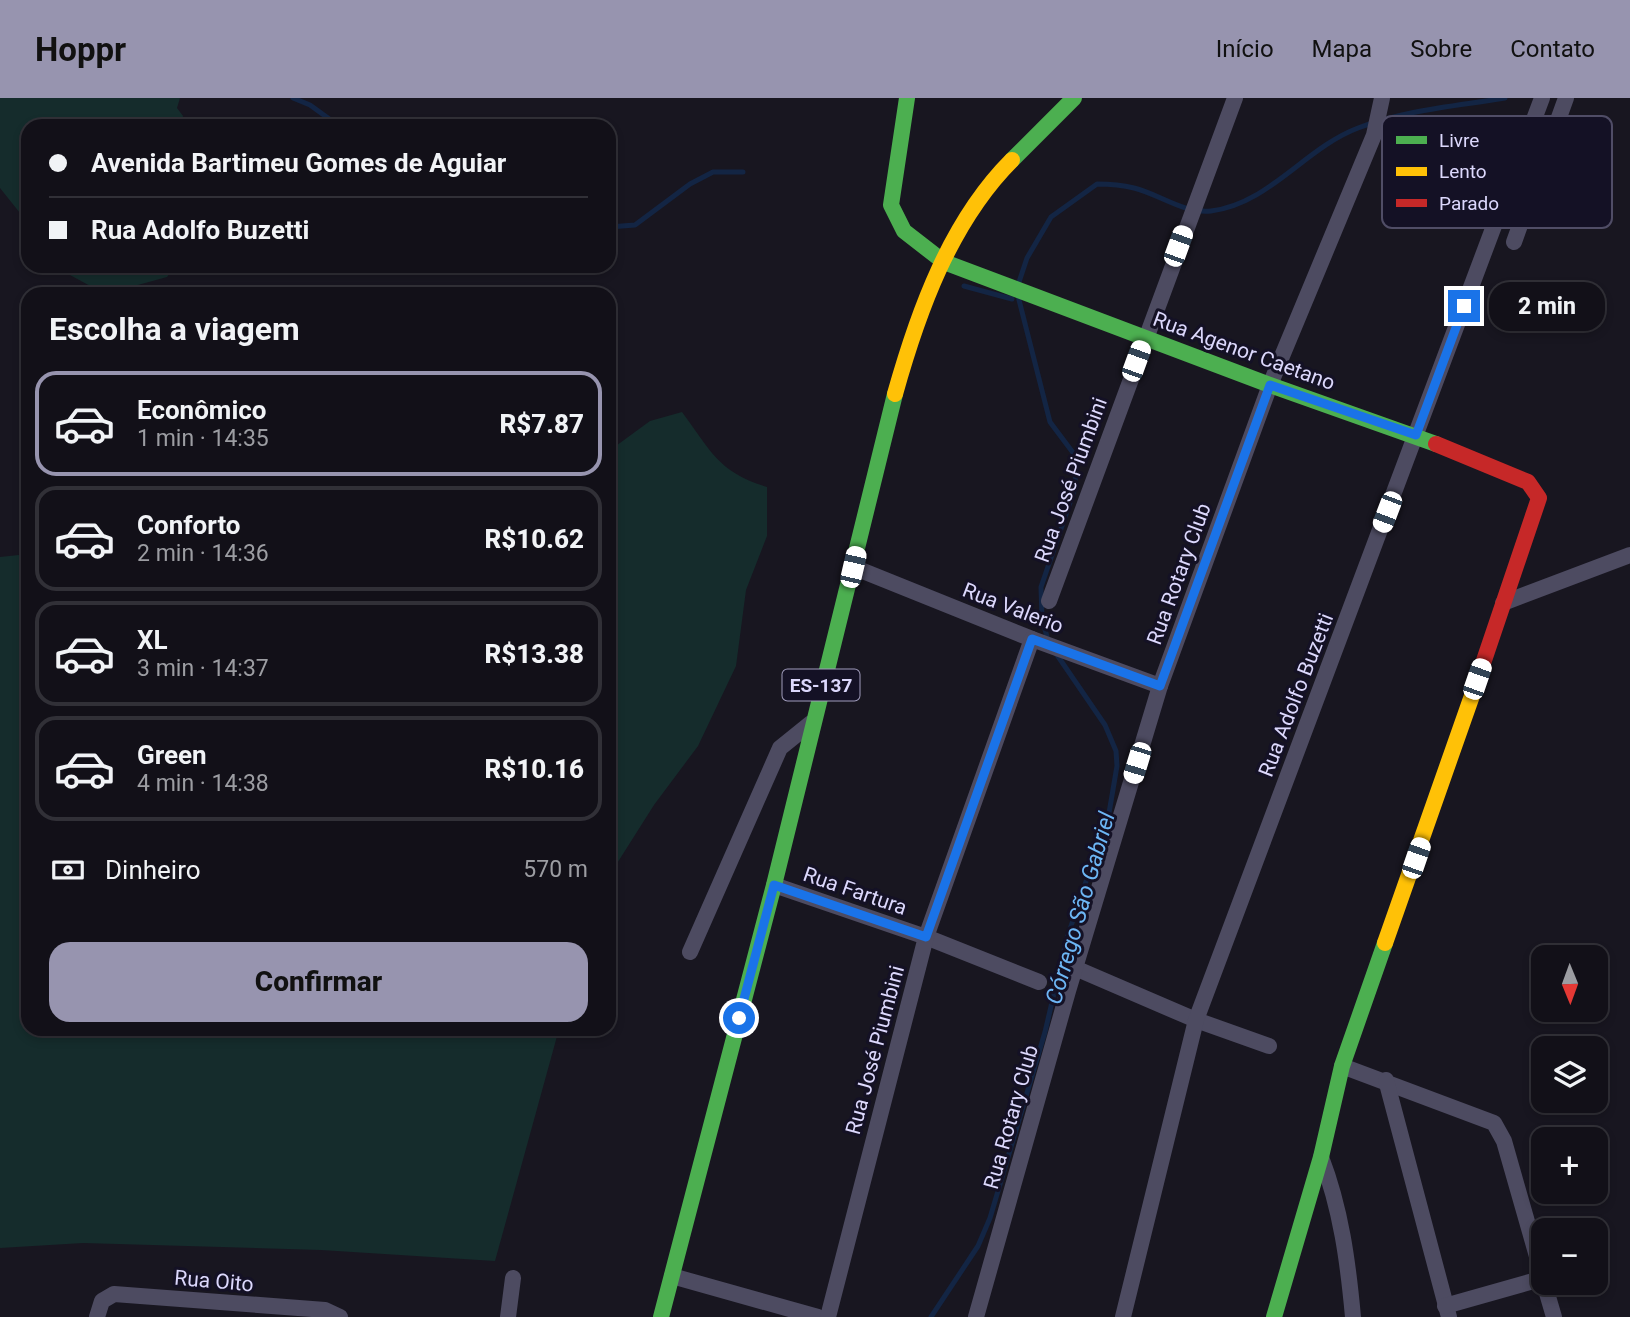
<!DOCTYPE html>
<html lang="pt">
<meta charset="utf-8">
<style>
:root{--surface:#121018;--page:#1b1921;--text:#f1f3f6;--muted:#9c9da2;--line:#313037;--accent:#9794af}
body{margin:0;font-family:Roboto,sans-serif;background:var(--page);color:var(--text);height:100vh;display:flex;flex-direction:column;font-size:26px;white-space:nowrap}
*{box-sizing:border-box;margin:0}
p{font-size:23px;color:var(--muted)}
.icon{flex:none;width:38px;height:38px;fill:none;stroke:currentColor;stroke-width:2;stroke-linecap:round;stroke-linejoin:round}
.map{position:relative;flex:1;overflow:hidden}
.panel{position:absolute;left:21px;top:189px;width:595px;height:749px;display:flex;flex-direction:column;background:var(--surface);border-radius:21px;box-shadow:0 4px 10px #0003,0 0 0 2px var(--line)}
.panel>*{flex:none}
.banner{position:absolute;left:21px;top:21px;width:595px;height:154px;border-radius:21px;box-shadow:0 4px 10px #0003,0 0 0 2px var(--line);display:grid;align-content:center;height:154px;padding:0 28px;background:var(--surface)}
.needle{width:46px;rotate:179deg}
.controls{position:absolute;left:1531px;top:847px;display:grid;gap:14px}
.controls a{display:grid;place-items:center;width:77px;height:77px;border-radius:14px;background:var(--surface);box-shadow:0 4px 10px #0003,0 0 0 2px var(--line);font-size:35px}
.end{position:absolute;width:32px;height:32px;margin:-16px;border:9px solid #1a73e8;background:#fff;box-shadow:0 0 0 4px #fff}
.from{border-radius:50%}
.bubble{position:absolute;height:49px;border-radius:21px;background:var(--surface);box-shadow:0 4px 10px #0003,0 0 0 2px var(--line);font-size:23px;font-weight:800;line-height:49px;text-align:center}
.car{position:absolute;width:21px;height:42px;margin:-21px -10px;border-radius:9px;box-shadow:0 0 5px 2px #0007;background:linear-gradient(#fff 24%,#345 0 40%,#fff 0 76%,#345 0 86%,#fff 0)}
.banner b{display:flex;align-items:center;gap:24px;height:66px;font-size:26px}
.banner b+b{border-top:2px solid var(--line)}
.banner i{width:18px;height:18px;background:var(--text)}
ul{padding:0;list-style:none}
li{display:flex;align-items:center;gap:21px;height:105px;margin:0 14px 10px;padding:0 14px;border:4px solid var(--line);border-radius:21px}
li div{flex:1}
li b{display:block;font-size:26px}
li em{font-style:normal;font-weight:800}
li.current{border-color:var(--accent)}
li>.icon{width:63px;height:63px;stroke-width:1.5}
h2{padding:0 28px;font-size:32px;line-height:84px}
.pay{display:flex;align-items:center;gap:18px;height:77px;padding:0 28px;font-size:26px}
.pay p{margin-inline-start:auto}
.primary-button{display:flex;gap:14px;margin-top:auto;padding:14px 28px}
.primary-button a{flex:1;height:80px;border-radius:21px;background:var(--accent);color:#111;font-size:28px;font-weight:800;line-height:80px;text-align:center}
header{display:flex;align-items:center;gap:42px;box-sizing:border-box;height:98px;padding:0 35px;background:var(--accent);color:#111}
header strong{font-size:33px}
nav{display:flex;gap:38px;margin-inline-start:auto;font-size:24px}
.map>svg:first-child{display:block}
</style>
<header>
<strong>Hoppr</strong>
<nav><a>Início</a><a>Mapa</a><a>Sobre</a><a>Contato</a></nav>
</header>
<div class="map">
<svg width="1630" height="1219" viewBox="0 0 1630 1219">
<rect width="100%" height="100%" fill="#181620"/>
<!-- green -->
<g fill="#152c2c">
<path d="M0,0H180L177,10L183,18L181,28H28V125L0,90Z"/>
<path d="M62,168H175L167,179L105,196L70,177Z"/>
<path d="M682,314C711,353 718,374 767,389V438L746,492L736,568L698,648L654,707L609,778V353L650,323Z"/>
<path d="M28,456V931H559L495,1163L321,1152L83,1145L0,1150V459Z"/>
</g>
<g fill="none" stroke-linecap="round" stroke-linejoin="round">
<!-- stream -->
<g stroke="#132544" stroke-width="5">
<path d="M293,0L310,7L339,28"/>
<path d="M609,129L635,127L690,86L713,74H743"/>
<path d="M1019,184L1027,160L1051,119L1097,86C1110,86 1122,87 1134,90C1159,96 1184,116 1211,113C1269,106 1305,50 1358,30C1405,12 1457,8 1505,0"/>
<path d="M964,188L1012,201"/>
<path d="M1018,198L1050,324L1074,356L1077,366L1074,393L1041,489L1042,521L1048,542"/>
<path d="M931,1219L978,1148L990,1120L1045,934L1067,840L1109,715L1117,668L1116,653L1105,627L1055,554"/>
</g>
<!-- street -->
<g stroke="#4d4b61" stroke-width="16">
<path d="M1514,144L1566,0"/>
<path d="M853,469L1032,541L1160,588"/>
<path d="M1049,503L1235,0"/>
<path d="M1503,505L1630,457"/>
<path d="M774,787L926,839L1039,884"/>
<path d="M690,854L780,650L811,625"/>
<path d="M1075,870L1196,922L1269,948"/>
<path d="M1342,968L1494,1025L1504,1043L1544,1183"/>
<path d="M1386,982L1449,1219"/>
<path d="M1321,1059C1341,1111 1348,1164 1353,1219"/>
<path d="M672,1178L818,1219"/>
<path d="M1544,1185L1554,1219"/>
<path d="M1445,1208L1544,1180"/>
<path d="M97,1219L102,1203L114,1196L325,1212L340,1219"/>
<path d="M508,1219L513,1180"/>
<path d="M828,1219L926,839L1032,541"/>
<path d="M976,1219L1068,893L1160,588L1270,287L1374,37L1382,0"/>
<path d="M1123,1219L1196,922L1542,0"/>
</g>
<!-- fast -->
<g stroke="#4caf50" stroke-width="16">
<path d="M907,0L891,107L904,133L944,164L1270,287L1436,346"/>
<path d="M1012,62L1074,0"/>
<path d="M661,1219L774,787L895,296"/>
<path d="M1274,1219L1321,1059L1342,968L1385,845"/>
</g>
<!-- slow -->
<g stroke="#ffc107" stroke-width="16">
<path d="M895,296C918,214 950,124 1012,62"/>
<path d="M1385,845L1474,592"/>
</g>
<!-- jam -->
<path stroke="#c62828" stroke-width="16" d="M1436,346L1528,384L1539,400L1474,592"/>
</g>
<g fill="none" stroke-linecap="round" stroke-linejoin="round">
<!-- route -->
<path stroke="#1a73e8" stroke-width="9" d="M739,920L774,787L926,839L1032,541L1160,588L1270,287L1416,337L1464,208"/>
</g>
<g text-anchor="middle" stroke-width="6" stroke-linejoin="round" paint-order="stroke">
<!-- shield labels -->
<rect fill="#141125" stroke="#a09cbc" stroke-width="2" x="782.5" y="571.5" width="77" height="31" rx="5"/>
<g font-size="19" font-weight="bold" fill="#dcd8fc">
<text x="821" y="594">ES-137</text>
</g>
<!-- street labels -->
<g font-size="21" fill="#dcd8fc" stroke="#141125">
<text transform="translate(1244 253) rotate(20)" y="7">Rua Agenor Caetano</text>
<text transform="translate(1071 382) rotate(-70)" y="7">Rua José Piumbini</text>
<text transform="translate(1179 476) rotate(-70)" y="7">Rua Rotary Club</text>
<text transform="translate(1013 510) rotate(21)" y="7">Rua Valerio</text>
<text transform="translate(1296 597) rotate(-69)" y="7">Rua Adolfo Buzetti</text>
<text transform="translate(855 793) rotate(19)" y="7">Rua Fartura</text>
<text transform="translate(875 952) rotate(-75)" y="7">Rua José Piumbini</text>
<text transform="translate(1011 1019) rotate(-74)" y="7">Rua Rotary Club</text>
<text transform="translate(214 1183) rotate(5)" y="7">Rua Oito</text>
</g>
<!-- water labels -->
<g font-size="23" font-style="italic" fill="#6db6f5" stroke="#141125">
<text transform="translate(1080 810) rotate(-74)" y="8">Córrego São Gabriel</text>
</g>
</g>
<!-- legend -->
<rect x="1382" y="18" width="230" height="112" rx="10" fill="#141125" stroke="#504d66" stroke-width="2"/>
<rect x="1396" y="38" width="31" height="8" fill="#4caf50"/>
<rect x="1396" y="69" width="31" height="9" fill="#ffc107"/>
<rect x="1396" y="101" width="31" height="8" fill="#c62828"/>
<g font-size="19" fill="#dcd8fc">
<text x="1439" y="49">Livre</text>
<text x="1439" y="80">Lento</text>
<text x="1439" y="112">Parado</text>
</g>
</svg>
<div class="controls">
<a><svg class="needle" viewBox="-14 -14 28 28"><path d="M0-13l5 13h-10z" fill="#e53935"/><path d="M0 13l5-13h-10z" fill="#9c9da2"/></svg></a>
<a><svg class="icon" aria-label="layers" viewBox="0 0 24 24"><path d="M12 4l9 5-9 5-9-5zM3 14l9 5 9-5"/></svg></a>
<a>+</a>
<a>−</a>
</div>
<i class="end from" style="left:739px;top:920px"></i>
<i class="end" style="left:1464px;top:208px"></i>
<div class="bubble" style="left:1489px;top:184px;width:116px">2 min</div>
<i class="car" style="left:1178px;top:148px;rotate:20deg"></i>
<i class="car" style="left:1136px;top:263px;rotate:20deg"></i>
<i class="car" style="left:1387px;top:414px;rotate:201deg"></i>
<i class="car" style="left:853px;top:469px;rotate:13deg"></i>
<i class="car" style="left:1477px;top:581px;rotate:19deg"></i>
<i class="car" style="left:1137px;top:665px;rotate:197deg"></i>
<i class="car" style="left:1416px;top:760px;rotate:19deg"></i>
<div class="banner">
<b><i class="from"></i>Avenida Bartimeu Gomes de Aguiar</b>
<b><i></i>Rua Adolfo Buzetti</b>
</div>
<section class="panel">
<h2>Escolha a viagem</h2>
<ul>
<li class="current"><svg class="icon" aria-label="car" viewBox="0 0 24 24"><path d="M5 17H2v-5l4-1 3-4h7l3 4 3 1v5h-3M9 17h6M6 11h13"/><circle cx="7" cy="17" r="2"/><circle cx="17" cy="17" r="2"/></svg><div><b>Econômico</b><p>1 min · 14:35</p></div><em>R$7.87</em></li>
<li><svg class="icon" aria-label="car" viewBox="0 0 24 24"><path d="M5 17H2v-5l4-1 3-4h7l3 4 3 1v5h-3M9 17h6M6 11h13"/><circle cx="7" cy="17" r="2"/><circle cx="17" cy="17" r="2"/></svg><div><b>Conforto</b><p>2 min · 14:36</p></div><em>R$10.62</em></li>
<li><svg class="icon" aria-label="car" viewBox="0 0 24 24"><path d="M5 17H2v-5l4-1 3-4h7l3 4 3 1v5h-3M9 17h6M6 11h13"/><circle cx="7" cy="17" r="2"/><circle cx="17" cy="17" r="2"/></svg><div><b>XL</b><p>3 min · 14:37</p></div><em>R$13.38</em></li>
<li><svg class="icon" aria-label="car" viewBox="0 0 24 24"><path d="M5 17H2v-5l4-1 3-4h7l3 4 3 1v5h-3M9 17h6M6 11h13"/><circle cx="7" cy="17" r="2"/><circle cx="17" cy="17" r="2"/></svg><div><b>Green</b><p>4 min · 14:38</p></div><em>R$10.16</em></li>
</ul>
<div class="pay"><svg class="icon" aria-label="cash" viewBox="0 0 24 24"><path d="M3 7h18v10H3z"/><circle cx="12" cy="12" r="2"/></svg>Dinheiro<p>570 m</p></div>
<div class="primary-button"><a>Confirmar</a></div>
</section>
</div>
